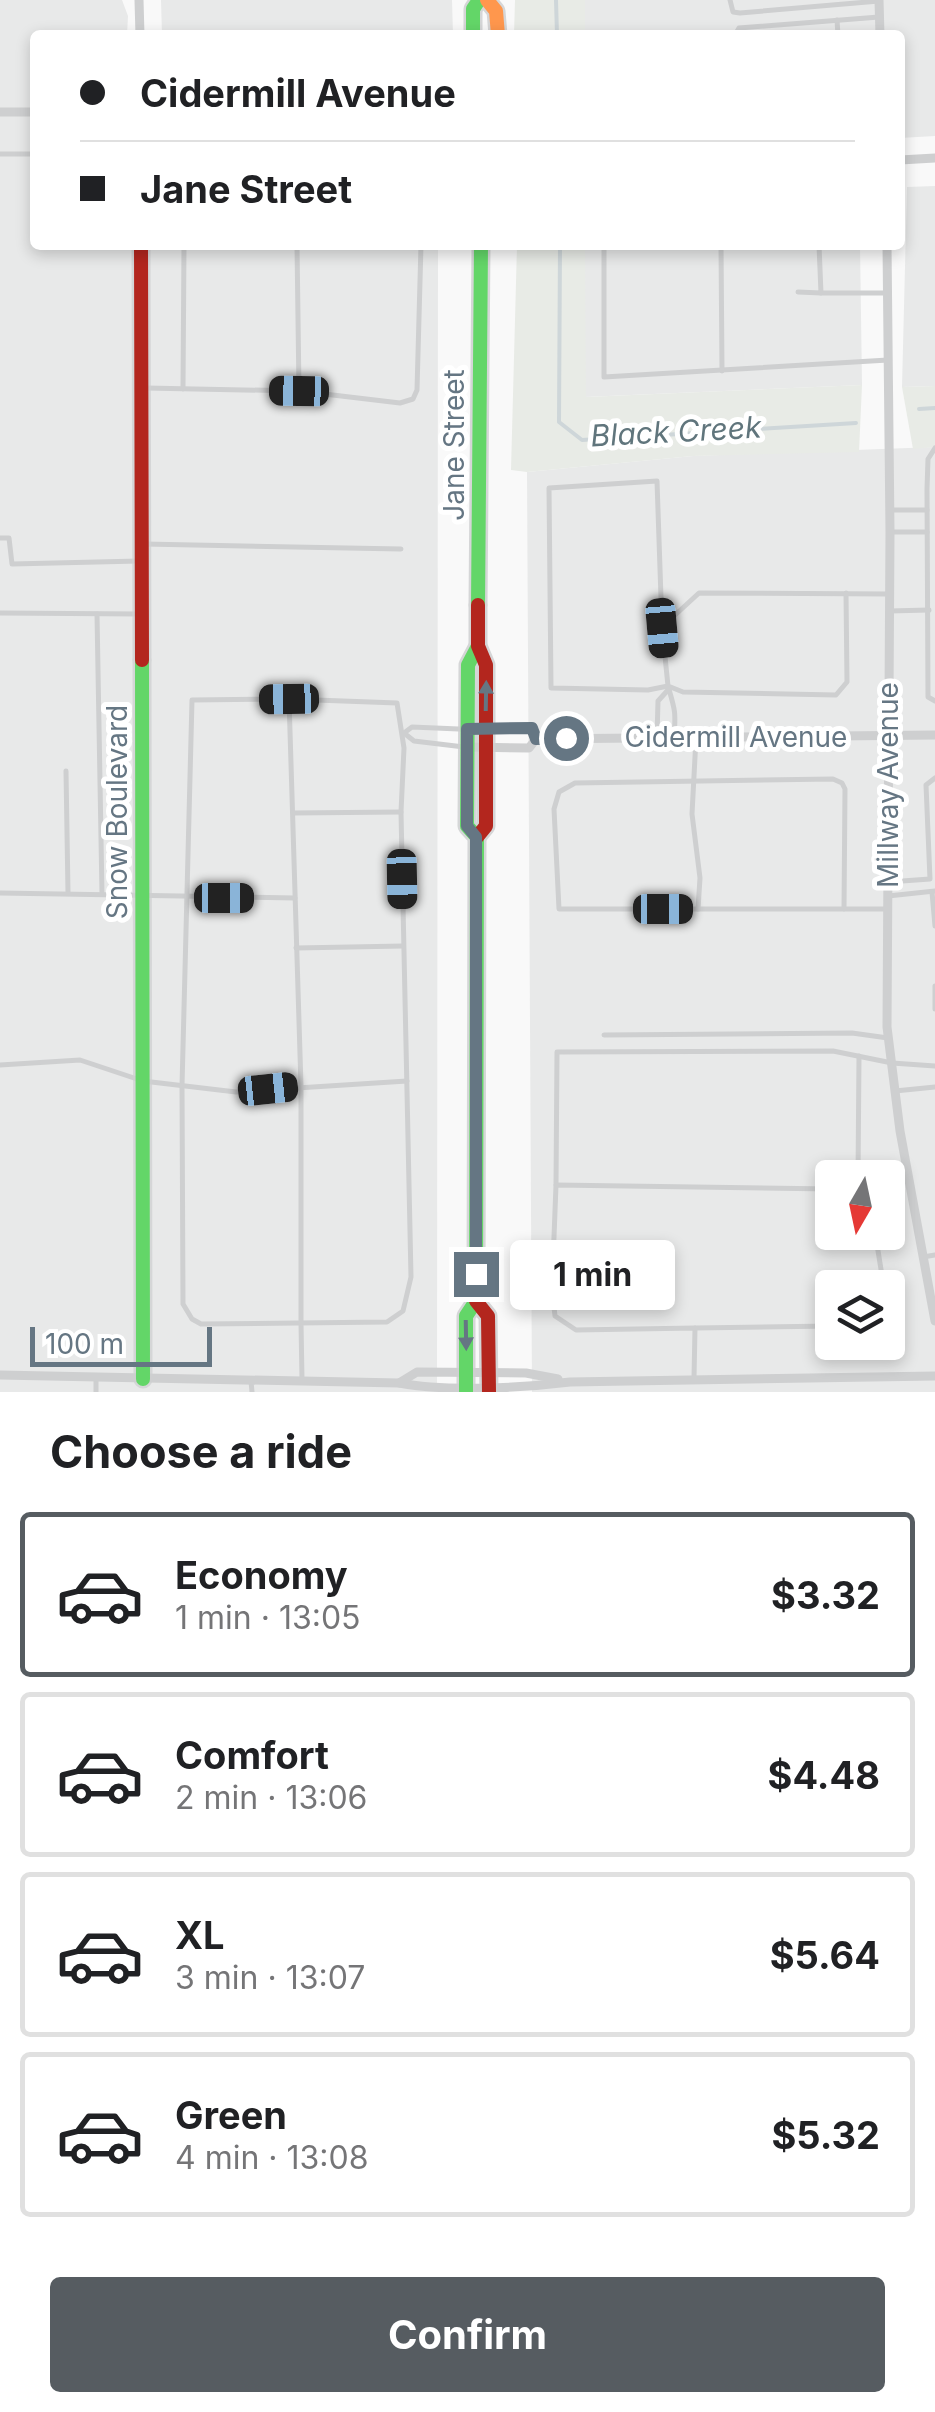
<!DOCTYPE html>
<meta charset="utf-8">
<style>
:root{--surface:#fff;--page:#f6f6f6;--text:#202124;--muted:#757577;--line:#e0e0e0;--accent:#565c61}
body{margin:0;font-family:Inter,sans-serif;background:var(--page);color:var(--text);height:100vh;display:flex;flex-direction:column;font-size:38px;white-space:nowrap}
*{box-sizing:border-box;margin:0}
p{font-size:32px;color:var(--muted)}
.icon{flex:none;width:55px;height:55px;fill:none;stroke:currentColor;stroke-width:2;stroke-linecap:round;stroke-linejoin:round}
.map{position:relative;height:1392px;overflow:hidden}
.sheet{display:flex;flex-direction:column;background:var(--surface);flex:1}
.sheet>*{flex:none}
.top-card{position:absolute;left:30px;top:30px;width:875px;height:220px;border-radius:10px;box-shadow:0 5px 15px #0003;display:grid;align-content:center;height:220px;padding:0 50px;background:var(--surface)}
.needle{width:65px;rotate:189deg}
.controls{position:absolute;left:815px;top:1160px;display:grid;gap:20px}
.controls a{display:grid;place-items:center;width:90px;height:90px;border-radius:10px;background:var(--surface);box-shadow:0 5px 15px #0003;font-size:50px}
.scale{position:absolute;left:30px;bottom:25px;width:182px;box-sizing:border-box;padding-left:10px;border:5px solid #657683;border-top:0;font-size:28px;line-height:35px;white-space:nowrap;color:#657683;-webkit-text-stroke:8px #fff;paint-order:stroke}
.end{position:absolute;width:45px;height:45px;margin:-22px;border:12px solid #657683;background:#fff;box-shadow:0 0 0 5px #fff}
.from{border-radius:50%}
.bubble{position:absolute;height:70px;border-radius:10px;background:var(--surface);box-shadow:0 5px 15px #0003;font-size:32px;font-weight:700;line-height:70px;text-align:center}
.car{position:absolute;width:30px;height:60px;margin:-30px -15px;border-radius:12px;box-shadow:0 0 8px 2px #0007;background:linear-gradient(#222 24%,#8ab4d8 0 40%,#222 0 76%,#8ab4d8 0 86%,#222 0)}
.top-card b{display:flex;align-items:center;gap:35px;height:95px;font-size:38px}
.top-card b+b{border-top:2px solid var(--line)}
.top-card i{width:25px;height:25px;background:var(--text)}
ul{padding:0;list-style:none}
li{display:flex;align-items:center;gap:30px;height:165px;margin:0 20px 15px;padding:0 30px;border:5px solid var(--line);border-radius:10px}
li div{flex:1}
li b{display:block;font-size:38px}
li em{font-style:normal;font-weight:700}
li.selected{border-color:var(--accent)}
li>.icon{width:90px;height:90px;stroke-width:1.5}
h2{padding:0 50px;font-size:45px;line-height:120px}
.primary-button{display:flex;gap:20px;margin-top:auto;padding:20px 50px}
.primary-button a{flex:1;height:115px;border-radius:10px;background:var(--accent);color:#fff;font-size:40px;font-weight:700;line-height:115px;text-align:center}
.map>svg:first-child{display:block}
</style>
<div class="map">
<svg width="935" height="1392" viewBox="0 0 935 1392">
<rect width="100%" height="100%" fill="#f9f9f9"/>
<!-- built -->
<g fill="#e8e9e9" fill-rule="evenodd">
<path d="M0,0H122L128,16L127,35H35V245H438L437,1392H0Z"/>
<path d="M161,0H452L453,35H162Z"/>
<path d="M585,0H935V136L900,138V35H585Z"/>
<path d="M935,186V386L902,387L907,187Z"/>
<path d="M585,245H860L862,385L585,397Z"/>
<path d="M935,447V1392H532L527,472L693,456ZM832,1178H888V1232H832ZM832,1288H888V1342H832Z"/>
</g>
<!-- green -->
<g fill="#e8ebe6">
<path d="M515,0H585V35H514Z"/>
<path d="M517,245H585L586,397L862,385L859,452L693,456L527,472L511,470Z"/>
<path d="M935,386V447L913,449L902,387Z"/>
</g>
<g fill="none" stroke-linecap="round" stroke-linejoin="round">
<!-- stream -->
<g stroke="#ced6d9" stroke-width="4">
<path d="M556,0L557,35"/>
<path d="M560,245L559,422L582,440L856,423"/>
<path d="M919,409L935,408"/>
</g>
<defs>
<g id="fast">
<path d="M473,35V9L479,0"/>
<path d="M478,605L481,245"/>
<path d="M142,660L143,1379"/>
<path d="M466,1392V1316L476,1301L477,837L467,826L468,665L478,646"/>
</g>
<path id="slow" d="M487,0L496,11L498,35"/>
<g id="jam">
<path d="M141,245L142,660"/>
<path d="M477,837L486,826V665L478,646V605"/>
<path d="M476,1301L488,1316L489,1392"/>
</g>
</defs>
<!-- fast casing -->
<use href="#fast" stroke="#d5d6d7" stroke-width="19"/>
<!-- slow casing -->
<use href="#slow" stroke="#d5d6d7" stroke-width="19"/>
<!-- jam casing -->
<use href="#jam" stroke="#d5d6d7" stroke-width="19"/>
<!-- lane -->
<g stroke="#cecfd0" stroke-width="5">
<path d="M730,0L733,12L740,13L879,1"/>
<path d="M837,20L838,35"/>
<path d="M735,35L739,28L879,17"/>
<path d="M0,154H35"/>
<path d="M604,245V377L888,360"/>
<path d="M721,245L722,371"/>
<path d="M798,292L821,293L819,245"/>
<path d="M821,293H888"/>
<path d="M146,388L299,391L297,245"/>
<path d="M183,389L184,245"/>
<path d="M299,391L400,403L413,399L417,390L421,245"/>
<path d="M935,448L928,459L927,489L928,697L935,701"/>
<path d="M890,510H927"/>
<path d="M890,532H927"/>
<path d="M0,538H9L12,564L139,561"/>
<path d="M144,544L401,549"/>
<path d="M889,611L929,610"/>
<path d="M0,613L139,614"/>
<path d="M97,614L102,894"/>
<path d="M662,627L699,593L889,594"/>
<path d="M289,699L192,700L182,1086L183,1304L192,1319L201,1324L387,1322L403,1311L411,1277L401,812L404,748L397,703L289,699L301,1086V1323L302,1379"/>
<path d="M657,737L658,701L668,690"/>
<path d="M674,738C676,711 675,710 668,686L662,627L657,481L549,488L551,688L648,690L668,686L683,692L836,695L847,682L846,593"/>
<path d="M696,738L692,814L700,878L698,909H888"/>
<path d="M464,747L414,741L404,733L412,727L482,730"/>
<path d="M66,771L68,893"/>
<path d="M293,813L401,812"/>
<path d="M888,882L930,879L926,785L935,778"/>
<path d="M932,892L935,926"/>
<path d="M0,893L295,898"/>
<path d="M888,896L935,891"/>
<path d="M698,909H559L554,809L559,792L575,783L833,779L842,783L845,789L844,909"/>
<path d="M296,948L403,946"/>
<path d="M935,986V1009"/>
<path d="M604,1035L852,1033L888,1038"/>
<path d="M0,1065L80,1060L143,1081L236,1092L407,1081"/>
<path d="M895,1091L935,1087"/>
<path d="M858,1178L859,1056"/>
<path d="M888,1183L909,1181"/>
<path d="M556,1185L557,1052L833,1051L892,1063L935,1066"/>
<path d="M875,1232L884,1288"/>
<path d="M923,1257L935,1255"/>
<path d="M888,1306L891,1325H888"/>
<path d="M695,1328L832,1326"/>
<path d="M694,1378L695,1328L576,1330L555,1316L552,1289L556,1185L832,1189"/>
<path d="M251,1381L252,1392"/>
<path d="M96,1392V1378"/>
</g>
<!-- street -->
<g stroke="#cecfd0" stroke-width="9">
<path d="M139,0L140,35"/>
<path d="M879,0L880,35"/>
<path d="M0,112H35"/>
<path d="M900,160L935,158"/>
<path d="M887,245L890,532L887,1027L900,1131L935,1321"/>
<path d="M485,730L532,728L536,739"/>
<path d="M467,747L529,748L536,739L935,735"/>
<path d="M0,1375L399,1383C446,1392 521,1388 570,1382L935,1376"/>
<path d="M399,1383L417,1372L526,1373L558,1379"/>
</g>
<!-- fast -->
<use href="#fast" stroke="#63d668" stroke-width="14"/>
<!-- slow -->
<use href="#slow" stroke="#ff974d" stroke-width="14"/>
<!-- jam -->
<use href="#jam" stroke="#b3261e" stroke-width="14"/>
</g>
<!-- one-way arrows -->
<defs><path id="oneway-solid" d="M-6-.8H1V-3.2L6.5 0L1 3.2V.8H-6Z" transform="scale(2.5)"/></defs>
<g fill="#657683">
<use href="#oneway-solid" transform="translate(486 696) rotate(-89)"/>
<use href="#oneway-solid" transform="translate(466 1335) rotate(89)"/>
</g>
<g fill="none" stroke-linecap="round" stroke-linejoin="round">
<!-- route -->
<path stroke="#657683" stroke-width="12" d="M476,1274V837L467,826V729L532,728L536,739L566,738"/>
</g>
<g text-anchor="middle" stroke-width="10" stroke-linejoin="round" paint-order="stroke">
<!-- street labels -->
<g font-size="28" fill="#657683" stroke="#fff">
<text transform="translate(454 445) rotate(-90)" y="10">Jane Street</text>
<text x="736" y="747">Cidermill Avenue</text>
<text transform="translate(888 785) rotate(-90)" y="10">Millway Avenue</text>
<text transform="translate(117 812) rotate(-90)" y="10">Snow Boulevard</text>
</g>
<!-- water labels -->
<g font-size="30" font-style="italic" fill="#60757c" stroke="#fff">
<text transform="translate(676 432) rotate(-3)" y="10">Black Creek</text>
</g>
</g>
</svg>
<div class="controls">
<a><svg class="needle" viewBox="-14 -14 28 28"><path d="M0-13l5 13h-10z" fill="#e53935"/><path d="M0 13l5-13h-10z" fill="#757577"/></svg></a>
<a><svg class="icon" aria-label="layers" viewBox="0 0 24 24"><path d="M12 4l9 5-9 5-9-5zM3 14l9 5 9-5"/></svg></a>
</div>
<div class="scale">100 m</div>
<i class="end from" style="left:566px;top:738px"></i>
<i class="end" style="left:476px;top:1274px"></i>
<div class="bubble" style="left:510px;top:1240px;width:165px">1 min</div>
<i class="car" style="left:299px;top:391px;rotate:271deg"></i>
<i class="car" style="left:662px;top:628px;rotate:175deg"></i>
<i class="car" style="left:289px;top:699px;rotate:269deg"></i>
<i class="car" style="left:402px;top:879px;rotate:179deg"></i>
<i class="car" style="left:224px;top:898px;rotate:90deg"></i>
<i class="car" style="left:663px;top:909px;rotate:90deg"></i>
<i class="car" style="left:268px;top:1089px;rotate:84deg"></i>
<div class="top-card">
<b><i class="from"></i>Cidermill Avenue</b>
<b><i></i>Jane Street</b>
</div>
</div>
<section class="sheet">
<h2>Choose a ride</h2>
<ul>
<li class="selected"><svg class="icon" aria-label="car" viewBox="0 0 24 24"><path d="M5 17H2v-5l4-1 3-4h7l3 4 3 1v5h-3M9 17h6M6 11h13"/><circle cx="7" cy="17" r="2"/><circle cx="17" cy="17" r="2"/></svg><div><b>Economy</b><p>1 min · 13:05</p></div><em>$3.32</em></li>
<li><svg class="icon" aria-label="car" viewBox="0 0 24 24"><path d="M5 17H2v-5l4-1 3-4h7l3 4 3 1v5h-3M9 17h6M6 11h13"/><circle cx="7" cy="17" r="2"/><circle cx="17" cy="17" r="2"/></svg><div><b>Comfort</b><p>2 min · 13:06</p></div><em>$4.48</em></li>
<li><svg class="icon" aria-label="car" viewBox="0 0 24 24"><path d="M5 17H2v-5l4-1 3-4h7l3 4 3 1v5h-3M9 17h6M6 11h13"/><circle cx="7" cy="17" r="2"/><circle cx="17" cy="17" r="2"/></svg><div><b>XL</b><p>3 min · 13:07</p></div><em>$5.64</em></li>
<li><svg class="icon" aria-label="car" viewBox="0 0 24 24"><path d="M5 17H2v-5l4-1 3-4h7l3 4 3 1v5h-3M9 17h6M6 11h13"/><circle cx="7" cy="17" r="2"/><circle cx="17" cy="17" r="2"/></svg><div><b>Green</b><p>4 min · 13:08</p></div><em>$5.32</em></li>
</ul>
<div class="primary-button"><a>Confirm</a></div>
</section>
